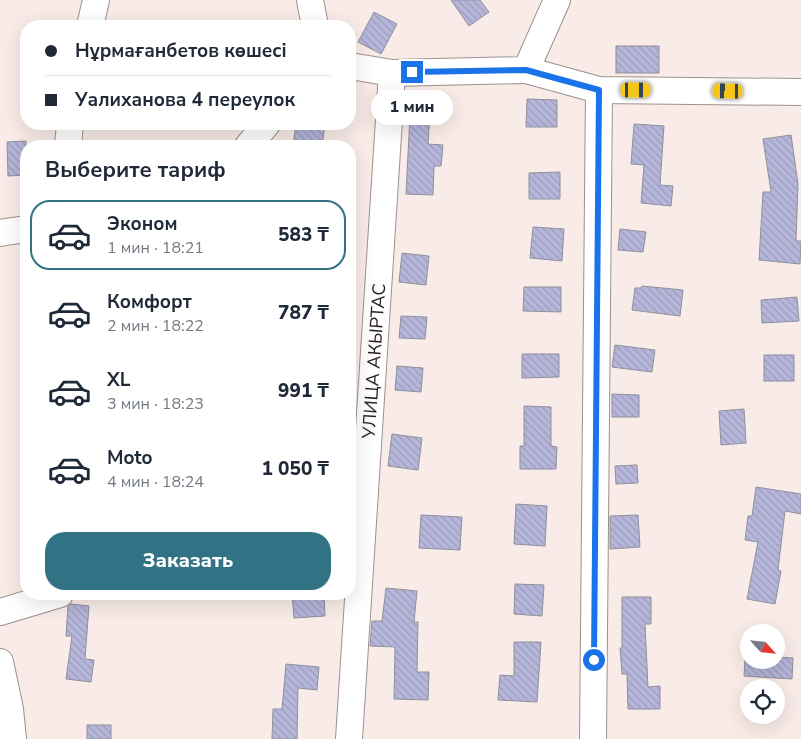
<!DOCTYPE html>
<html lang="ru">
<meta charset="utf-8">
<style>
:root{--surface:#fff;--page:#f2f2f3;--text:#1f2937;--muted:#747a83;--line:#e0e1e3;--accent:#317385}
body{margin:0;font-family:"Nunito Sans",sans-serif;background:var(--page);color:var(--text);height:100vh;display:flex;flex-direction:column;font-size:19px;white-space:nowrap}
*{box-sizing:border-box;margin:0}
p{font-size:16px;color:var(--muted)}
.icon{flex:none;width:28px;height:28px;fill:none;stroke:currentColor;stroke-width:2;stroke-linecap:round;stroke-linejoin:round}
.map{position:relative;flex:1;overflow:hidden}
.panel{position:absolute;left:20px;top:140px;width:336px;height:460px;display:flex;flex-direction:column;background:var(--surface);border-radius:20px;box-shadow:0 5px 20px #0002}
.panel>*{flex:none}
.banner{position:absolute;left:20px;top:20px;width:336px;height:110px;border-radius:20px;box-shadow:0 5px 20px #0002;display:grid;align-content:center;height:110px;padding:0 25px;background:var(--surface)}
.needle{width:32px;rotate:117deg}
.tools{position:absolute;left:740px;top:624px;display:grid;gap:10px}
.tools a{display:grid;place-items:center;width:45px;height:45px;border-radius:50%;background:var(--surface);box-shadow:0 5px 20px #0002;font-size:25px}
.end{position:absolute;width:22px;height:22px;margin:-11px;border:6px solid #1a73e8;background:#fff;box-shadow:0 0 0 2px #fff}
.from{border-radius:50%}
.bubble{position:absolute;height:35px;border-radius:18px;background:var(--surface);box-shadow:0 5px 20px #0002;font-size:16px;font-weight:800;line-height:35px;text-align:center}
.car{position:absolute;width:15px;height:30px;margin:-15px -8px;border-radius:6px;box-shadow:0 0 4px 1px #0007;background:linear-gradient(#f5c518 24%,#345 0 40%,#f5c518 0 76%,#345 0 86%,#f5c518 0)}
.banner b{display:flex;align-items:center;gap:18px;height:48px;font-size:19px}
.banner b+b{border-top:1px solid var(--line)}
.banner i{width:12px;height:12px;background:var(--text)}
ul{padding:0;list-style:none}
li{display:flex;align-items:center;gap:15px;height:70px;margin:0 10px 8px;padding:0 15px;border:2px solid transparent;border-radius:20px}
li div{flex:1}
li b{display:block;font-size:19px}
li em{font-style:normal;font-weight:800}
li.current{border-color:var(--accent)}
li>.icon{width:45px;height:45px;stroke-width:1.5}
h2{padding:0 25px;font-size:22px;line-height:60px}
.button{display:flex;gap:10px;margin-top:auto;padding:10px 25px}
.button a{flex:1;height:58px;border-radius:20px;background:var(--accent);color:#fff;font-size:20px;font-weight:800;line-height:58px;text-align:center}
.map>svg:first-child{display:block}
</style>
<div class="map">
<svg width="801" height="739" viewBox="0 0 801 739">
<defs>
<pattern id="building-back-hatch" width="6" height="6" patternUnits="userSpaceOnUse" patternTransform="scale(1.25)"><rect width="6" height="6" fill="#b6b6db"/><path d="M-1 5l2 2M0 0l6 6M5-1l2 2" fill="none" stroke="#9c9cbc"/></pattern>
</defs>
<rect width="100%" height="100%" fill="#f9ece8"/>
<!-- building -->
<g fill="url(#building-back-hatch)" stroke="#90909b">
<path d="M451,0H480L489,12L469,26Z"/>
<path d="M374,12L397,24L381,54L358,42Z"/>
<rect x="616" y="46" width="43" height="27"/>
<path d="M411,95L431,97L428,144L443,145L441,166H434L433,195L406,194Z"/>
<path d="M527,99L557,100V127H526Z"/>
<path d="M296,124H325L322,146H293Z"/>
<path d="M634,124L664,126L660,185L673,186L671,206L641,203L644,165L631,164Z"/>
<path d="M791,135L798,184L796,241H801L800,264L759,260L763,192H771L763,139Z"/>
<path d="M26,141V175L8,176L7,142Z"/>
<path d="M560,172V199H529V173Z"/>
<path d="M533,227L564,229L562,261L530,258Z"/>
<path d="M620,229L646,232L643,252L618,250Z"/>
<path d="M402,253L429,256L426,285L399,282Z"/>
<path d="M642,286L683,290L680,316L632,310L635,288H641Z"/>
<path d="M524,287H561V312L523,311Z"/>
<path d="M797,297L799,321L762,323L761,300Z"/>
<path d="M401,316L427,317L425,339L399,338Z"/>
<path d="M615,345L655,350L652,372L612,367Z"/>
<path d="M522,354H559V377L522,378Z"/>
<rect x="764" y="355" width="30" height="26"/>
<path d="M397,366L423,368L421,392L395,390Z"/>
<path d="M612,394L639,395V417H612Z"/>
<path d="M524,406L551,407V446L557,447L556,469H520V446H524Z"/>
<path d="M744,409L746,443L721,445L719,411Z"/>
<path d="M392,434L422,438L418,470L388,466Z"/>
<path d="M637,465L638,483L616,484L615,466Z"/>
<path d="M756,487L801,494V514L785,511L778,570L781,571L775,604L747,599L758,542L745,540L748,516H752Z"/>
<path d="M516,504L547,506L545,546L514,544Z"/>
<path d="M421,515L462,517L460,550L419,548Z"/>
<path d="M638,515L640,547L610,549V516Z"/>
<path d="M515,584L544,585L542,616L514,614Z"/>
<path d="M386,588L417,591L414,622H418L417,672H429L428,700L394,699L395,647L370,646L372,621H382Z"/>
<path d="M292,594H324L325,616L294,618Z"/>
<path d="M622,597H651V624H645L648,687L660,686V709H628L627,674H622L620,648H622Z"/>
<path d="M71,604L89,606L85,659L94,660L91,682L66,679L72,636H66L68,606Z"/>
<path d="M514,642H541L537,702L498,700L500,675L514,676Z"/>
<path d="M776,657L793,658L792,679L744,676L745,660H776Z"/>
<path d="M286,664L319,667L317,690L298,688L297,739H272L273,709H282Z"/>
<rect x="87" y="725" width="24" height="14"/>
</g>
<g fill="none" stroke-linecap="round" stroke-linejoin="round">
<defs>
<g id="minor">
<path d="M310,0L315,26"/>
<path d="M90,26L96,0"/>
<path d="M350,66L392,73L526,70L557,0"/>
<path d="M526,70L599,90L801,92"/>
<path d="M68,146L70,124"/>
<path d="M248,146L267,124"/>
<path d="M0,233L26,229"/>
<path d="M0,612L60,594"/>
<path d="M0,662L10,709L13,739"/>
<path d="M349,739L392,73"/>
<path d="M593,739L599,90"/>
</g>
</defs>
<!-- minor casing -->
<use href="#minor" stroke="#9c918c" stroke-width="28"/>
<!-- minor -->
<use href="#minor" stroke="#fff" stroke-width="26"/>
</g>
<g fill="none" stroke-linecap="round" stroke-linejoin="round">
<!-- route -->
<path stroke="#1a73e8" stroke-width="6" d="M412,72L526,70L599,90L594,660"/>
</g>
<g text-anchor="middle" stroke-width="4" stroke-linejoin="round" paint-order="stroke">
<!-- street labels -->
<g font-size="18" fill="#272220" stroke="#fefcfb">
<text transform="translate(374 361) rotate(-86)" y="6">УЛИЦА АКЫРТАС</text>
</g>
</g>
</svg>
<div class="tools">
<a><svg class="needle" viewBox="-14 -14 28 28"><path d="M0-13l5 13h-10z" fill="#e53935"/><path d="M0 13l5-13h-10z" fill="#747a83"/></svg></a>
<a><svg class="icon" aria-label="locate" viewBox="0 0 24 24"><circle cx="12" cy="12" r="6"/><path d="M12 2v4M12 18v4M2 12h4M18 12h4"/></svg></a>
</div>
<i class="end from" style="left:594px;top:660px"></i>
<i class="end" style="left:412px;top:72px"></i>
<div class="bubble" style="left:371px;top:90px;width:82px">1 мин</div>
<i class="car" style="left:636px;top:90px;rotate:90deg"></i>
<i class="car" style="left:728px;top:91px;rotate:271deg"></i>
<div class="banner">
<b><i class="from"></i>Нұрмағанбетов көшесі</b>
<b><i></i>Уалиханова 4 переулок</b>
</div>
<section class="panel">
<h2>Выберите тариф</h2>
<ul>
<li class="current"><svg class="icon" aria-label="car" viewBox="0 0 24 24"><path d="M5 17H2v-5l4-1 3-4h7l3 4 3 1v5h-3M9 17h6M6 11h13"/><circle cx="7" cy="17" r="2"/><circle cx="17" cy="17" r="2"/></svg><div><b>Эконом</b><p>1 мин · 18:21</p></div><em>583 ₸</em></li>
<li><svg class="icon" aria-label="car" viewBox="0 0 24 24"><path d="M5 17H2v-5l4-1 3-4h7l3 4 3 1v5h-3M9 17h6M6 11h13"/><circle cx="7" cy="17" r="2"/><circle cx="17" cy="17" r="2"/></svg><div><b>Комфорт</b><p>2 мин · 18:22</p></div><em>787 ₸</em></li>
<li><svg class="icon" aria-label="car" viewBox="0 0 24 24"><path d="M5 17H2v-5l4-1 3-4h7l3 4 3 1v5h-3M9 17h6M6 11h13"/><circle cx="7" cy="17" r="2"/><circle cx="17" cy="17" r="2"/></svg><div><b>XL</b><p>3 мин · 18:23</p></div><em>991 ₸</em></li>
<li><svg class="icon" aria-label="car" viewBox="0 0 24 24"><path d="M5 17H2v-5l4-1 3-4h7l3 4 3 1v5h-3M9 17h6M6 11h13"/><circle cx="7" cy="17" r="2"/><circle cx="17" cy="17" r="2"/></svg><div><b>Moto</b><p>4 мин · 18:24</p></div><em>1 050 ₸</em></li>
</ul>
<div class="button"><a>Заказать</a></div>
</section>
</div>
